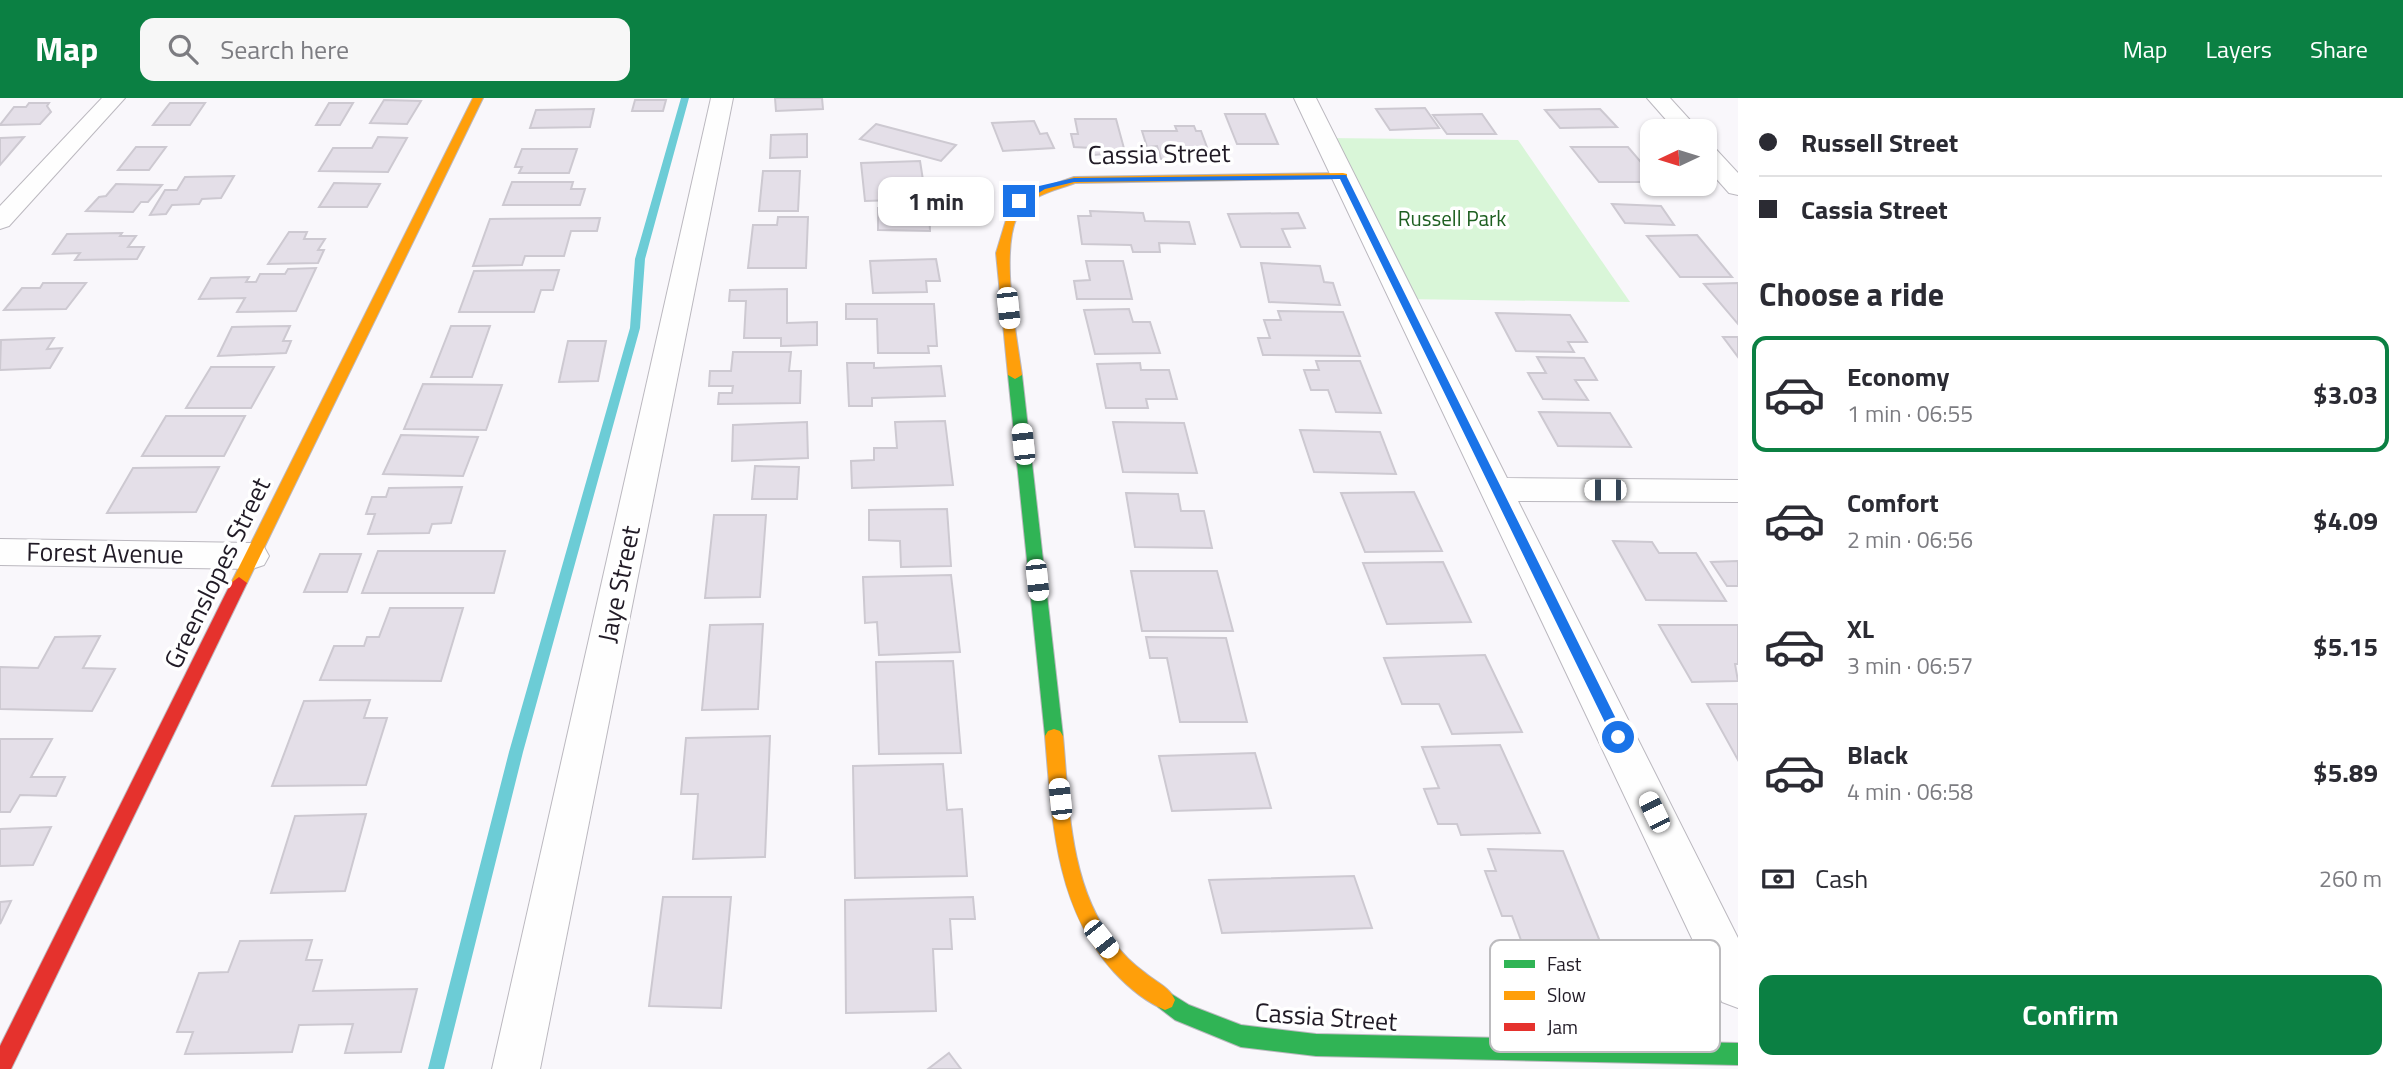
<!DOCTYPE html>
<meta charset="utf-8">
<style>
:root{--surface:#fff;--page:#f7f7f7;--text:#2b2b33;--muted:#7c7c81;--line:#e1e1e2;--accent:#0b8043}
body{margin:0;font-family:"Titillium Web",sans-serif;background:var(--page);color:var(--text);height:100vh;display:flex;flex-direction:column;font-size:26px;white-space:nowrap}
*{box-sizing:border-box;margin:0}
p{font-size:23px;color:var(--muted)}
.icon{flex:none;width:38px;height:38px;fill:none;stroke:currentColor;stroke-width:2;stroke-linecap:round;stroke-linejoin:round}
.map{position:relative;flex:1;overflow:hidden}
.panel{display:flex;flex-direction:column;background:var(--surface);width:665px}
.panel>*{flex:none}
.top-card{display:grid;align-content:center;height:154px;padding:0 21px;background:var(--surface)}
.needle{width:46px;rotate:266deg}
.controls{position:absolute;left:1640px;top:21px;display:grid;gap:14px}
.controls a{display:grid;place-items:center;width:77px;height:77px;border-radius:14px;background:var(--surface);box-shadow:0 2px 5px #0004;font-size:35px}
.end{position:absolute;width:32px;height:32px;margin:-16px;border:9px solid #1a73e8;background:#fff;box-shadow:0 0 0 4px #fff}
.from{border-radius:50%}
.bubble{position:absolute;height:49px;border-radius:14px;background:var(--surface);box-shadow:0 2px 5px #0004;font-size:23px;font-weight:700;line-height:49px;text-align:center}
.car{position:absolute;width:21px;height:42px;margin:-21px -10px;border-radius:9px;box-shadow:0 0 5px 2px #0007;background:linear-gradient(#fff 24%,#345 0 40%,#fff 0 76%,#345 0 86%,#fff 0)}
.top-card b{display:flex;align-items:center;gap:24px;height:66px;font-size:26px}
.top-card b+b{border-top:2px solid var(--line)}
.top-card i{width:18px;height:18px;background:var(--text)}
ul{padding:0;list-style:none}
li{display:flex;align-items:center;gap:21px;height:116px;margin:0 14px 10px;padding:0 7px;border:4px solid transparent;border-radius:14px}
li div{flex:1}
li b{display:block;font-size:26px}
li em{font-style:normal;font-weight:700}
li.on{border-color:var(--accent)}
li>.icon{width:63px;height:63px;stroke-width:1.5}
h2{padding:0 21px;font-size:32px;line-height:84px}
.pay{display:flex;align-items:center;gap:18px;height:77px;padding:0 21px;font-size:26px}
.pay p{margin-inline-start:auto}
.button{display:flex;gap:14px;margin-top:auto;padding:14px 21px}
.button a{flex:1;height:80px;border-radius:14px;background:var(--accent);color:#fff;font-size:28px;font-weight:700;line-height:80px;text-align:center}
header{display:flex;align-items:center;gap:42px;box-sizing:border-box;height:98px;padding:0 35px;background:var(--accent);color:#fff}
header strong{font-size:33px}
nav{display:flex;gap:38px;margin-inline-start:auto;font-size:24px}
.search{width:490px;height:63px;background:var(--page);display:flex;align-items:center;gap:18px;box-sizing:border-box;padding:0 24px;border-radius:14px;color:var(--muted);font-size:26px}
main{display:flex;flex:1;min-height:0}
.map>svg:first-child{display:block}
</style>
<header>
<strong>Map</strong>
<div class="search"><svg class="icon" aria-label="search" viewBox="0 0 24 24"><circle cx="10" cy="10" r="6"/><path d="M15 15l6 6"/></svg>Search here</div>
<nav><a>Map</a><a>Layers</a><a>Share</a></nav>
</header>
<main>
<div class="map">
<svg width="1738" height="971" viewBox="0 0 1738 971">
<rect width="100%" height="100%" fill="#f9f7fb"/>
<!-- green -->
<path fill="#d9f6d8" d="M1325,40L1518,42L1630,204L1402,201Z"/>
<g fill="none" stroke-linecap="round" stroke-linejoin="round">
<!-- stream -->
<path fill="#6cccd6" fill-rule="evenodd" d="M681,0H689L645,161L640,230L523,654L444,971H428L509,654L630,230L635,161Z"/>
</g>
<!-- building -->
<g fill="#e4dfe8" stroke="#cdc9d1" stroke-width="2">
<path d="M775,0H822L823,11L776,13Z"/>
<path d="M384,2L421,3L407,26L370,25Z"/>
<path d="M635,2H666L663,13H632Z"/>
<path d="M29,5H49L47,8L51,14L40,26L0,27L14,9H26Z"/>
<path d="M170,5H205L190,27H153Z"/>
<path d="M329,5H353L340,27H316Z"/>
<path d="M1425,10L1439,30L1390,32L1376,11Z"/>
<path d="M594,11L590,29L530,30L536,12Z"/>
<path d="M1600,11L1617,29L1560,30L1545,12Z"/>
<path d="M1225,16H1265L1278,46H1237Z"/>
<path d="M1482,16L1496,36H1447L1433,17Z"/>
<path d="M1075,21H1116L1125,54L1094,57L1092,50L1074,49L1071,36H1078Z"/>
<path d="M1034,23L1040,36L1047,35L1054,50L1003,53L992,25Z"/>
<path d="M876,26L956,47L941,63L860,41Z"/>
<path d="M1175,28H1194L1196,33H1201L1208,52H1176L1180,61H1161L1157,48L1147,49L1142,33H1177Z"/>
<path d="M807,36V59L770,60L771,37Z"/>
<path d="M24,39L0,67V40Z"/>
<path d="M378,39L407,40L388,74L319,73L333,50H372Z"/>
<path d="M136,49H166L149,72H118Z"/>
<path d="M1571,49H1628L1652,77V84H1599Z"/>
<path d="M522,51H577L569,75H519L522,69H515Z"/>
<path d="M920,63L926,101L865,103L861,65Z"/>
<path d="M763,73H800L798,113H759Z"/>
<path d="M234,78L221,100L202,101L199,106L172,107L166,116L150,117L165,92H177L185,79Z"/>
<path d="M512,84H573L571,91H585L580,107H503Z"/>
<path d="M334,85L380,86L367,109H319Z"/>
<path d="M116,86L162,87L148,104H141L133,114L86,113L99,99L106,98Z"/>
<path d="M1612,106L1661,108L1674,127L1625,125Z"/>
<path d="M878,110L929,111L930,133L878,132Z"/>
<path d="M1090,113L1143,115L1145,123L1189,124L1195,146L1159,145L1160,154H1133L1131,147L1082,146L1078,118H1091Z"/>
<path d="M1298,115L1305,130L1282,131L1290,149H1241L1228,116Z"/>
<path d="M778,119H808L806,170H748L753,127H777Z"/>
<path d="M600,120L597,133H571L564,158H525L522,167L473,168L490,121Z"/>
<path d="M289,134H307L304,141H325L318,152H324L318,165L268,166Z"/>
<path d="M122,135L120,138H136L128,149H144L137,161L75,162L80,155L53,156L67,136Z"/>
<path d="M1697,137L1732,179H1680L1647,138Z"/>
<path d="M936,161L940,183H926L927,194L873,195L870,163Z"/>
<path d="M1086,163H1123L1132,201H1077L1074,183L1090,182Z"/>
<path d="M1261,165L1320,168L1324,184L1333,185L1340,207L1269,204Z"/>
<path d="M316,170L296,213L237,214L245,200L199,201L211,180L249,179L246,184H256L260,176H285L288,171Z"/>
<path d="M559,172L553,192H541L534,214H459L474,173Z"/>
<path d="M43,185H86L66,211L4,212L22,190H40Z"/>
<path d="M1738,185V226L1704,186Z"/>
<path d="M787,191V225L817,224V247L781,248V240H744L746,203H729L730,192Z"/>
<path d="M846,206H934L937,248H928L929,255H878L877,221H846Z"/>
<path d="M1129,211L1133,224H1150L1160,255L1095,256L1084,212Z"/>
<path d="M1278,213L1343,214L1360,258L1263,257L1258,240H1270L1264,222H1281Z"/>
<path d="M1496,215L1570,217L1587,244H1568L1574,254L1516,253Z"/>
<path d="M290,228L283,243H291L286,255L218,258L232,229Z"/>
<path d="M451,228H490L472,279H431Z"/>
<path d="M1723,239H1738V259Z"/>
<path d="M54,240L47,251L62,250L50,270L0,272L1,242Z"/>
<path d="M568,243H606L598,283L559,284Z"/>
<path d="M733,254H791L789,273H801L800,305L718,306L719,295H732L733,288H709L710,273H731Z"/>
<path d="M1537,259L1584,260L1597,282H1575L1588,302L1543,301L1528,275H1546Z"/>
<path d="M1316,263H1360L1381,315L1336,314L1328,292H1311L1304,272H1319Z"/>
<path d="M847,265H874V270L941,268L945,298L872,300V308H849Z"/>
<path d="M1140,265L1141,272H1169L1177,301H1146L1148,310H1106L1097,266Z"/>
<path d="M211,269H274L251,310H186Z"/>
<path d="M423,286L502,287L486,332L404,331Z"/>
<path d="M1539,314L1610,315L1631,349L1558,348Z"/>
<path d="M166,318H245L224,358H142Z"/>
<path d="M945,323L953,387L852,390L851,363L874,362V350H897L895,324Z"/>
<path d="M807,324L808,360L732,363L733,327Z"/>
<path d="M1113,324L1184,325L1197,375L1123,374Z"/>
<path d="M1300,332L1380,334L1396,376L1314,374Z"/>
<path d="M401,337L478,339L463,378L383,376Z"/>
<path d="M755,368L799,369L797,401H752Z"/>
<path d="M219,369L196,414L107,415L133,370Z"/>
<path d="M462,389L451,425L432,426L429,435L368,436L375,416H366L372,399H386L389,390Z"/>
<path d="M1414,394L1442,453L1365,454L1341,395Z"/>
<path d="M1126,395L1178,396L1181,413H1204L1212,450L1135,449Z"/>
<path d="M947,411L951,468L901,469L900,443L869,442V412Z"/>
<path d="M714,417H766L760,499L705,500Z"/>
<path d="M1613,443L1652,444L1659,455H1696L1726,503L1646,502Z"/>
<path d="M378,453H505L494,495H362Z"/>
<path d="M320,456H361L347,494H304Z"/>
<path d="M1738,463V488H1727L1711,464Z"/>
<path d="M1443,464L1471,524L1387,526L1363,465Z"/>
<path d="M1131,473H1217L1233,533H1142Z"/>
<path d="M951,477L960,554L879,557L877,524L865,525L863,479Z"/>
<path d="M390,510H463L441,583L320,582L334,548H364L367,539H379Z"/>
<path d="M763,526L758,611L702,612L710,527Z"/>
<path d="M1659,527H1738V566H1735L1738,583L1692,584Z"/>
<path d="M100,538L83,570L115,571L92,613L0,611V569L38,570L55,539Z"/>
<path d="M1146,539L1226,540L1247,624H1180L1167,560H1150Z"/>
<path d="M1485,557L1522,634L1452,636L1439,606H1402L1384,560Z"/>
<path d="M953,563L961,655L879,656L876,564Z"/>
<path d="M370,602L364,620H387L366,687L272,688L304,603Z"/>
<path d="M1707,606H1738V662Z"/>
<path d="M770,638L765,759L693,761L698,696H681L686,640Z"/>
<path d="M0,641H52L31,679H65L56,698L20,697L10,714H0Z"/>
<path d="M1500,647L1540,735L1461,737L1457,726H1438L1424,691L1439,690L1422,649Z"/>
<path d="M1255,655L1271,710L1172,713L1159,658Z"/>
<path d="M943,666L947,712L962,711L967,778L855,780L853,668Z"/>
<path d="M366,716L345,793L271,795L295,718Z"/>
<path d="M51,729L33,767L0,768V731Z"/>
<path d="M1488,751L1563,753L1608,863L1528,861L1512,818H1502L1485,773H1496Z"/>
<path d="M1354,778L1372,830L1222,835L1209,782Z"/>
<path d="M663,799H731L721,910L649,908Z"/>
<path d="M973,799L975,821H950L952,851H933L936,913L846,915L845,802Z"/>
<path d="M11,803L0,826V804Z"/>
<path d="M312,842L306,862H322L313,893L417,891L401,954L345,955L353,926L299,927L292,954L185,956L193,934H177L199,875L228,874L240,843Z"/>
<path d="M949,955L961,971H928Z"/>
</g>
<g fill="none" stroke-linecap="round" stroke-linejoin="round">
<defs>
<g id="street">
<path d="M102,0H125L9,128L0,131V108Z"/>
<path d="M711,0H733L540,971H492Z"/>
<path d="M1294,0H1316L1507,380L1738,382V404L1518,403L1738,840V910L1722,904Z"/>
<path d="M1647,0H1670L1700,33H1676Z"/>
<path d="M1704,45L1712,47L1738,75V97L1729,95L1704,67Z"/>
<path d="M0,441L252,445L264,449L269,458L264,467L252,471L0,467Z"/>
</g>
<g id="fast">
<path d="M1015,273L1022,277L1063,638L1060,643L1054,645L1048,643L1045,638L1008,277Z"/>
<path d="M1165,892L1189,907L1241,927L1316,936L1738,945V967L1316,958L1241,949L1175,922L1158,909L1155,902L1158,895Z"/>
</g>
<g id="slow">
<path d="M473,0H483L247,485L239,491L233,489L231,485Z"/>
<path d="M1343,75L1347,76V80L1075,85C1057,92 1035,96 1022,111C997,141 1017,239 1022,277L1015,281L1008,277L996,155L1009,112L1028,95L1074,79Z"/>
<path d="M1054,631L1060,633L1063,638C1069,705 1069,788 1114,844C1122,855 1133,866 1144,874C1154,883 1170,889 1175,902L1172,909L1165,912C1146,904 1128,889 1114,874C1055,809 1052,721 1045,638L1048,633Z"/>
</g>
<path id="jam" d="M239,479L247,485L11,971H0V948L231,485Z"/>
</defs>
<!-- street casing -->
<use href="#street" stroke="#bbb8bf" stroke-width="2"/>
<!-- fast casing -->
<use href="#fast" stroke="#bbb8bf" stroke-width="2"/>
<!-- slow casing -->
<use href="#slow" stroke="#bbb8bf" stroke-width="2"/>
<!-- jam casing -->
<use href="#jam" stroke="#bbb8bf" stroke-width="2"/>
<!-- street -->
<use href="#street" fill="#fefefe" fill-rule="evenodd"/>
<!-- fast -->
<use href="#fast" fill="#30b455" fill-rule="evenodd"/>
<!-- slow -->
<use href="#slow" fill="#ff9f0a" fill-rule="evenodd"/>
<!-- jam -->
<use href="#jam" fill="#e5322d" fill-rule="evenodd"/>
</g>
<!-- route -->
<path fill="#1a73e8" d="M1346,77L1625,639L1623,643H1614L1340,81L1074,84L1045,91L1022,105L1015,103L1039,88L1074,80Z"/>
<g text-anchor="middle" stroke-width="7" stroke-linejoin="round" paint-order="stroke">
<!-- far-park labels -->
<g font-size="21" fill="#1e5f21" stroke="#fff">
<text x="1452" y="128">Russell Park</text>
</g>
<!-- street labels -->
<g font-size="26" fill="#211b26" stroke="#fff">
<text transform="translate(1159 56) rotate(-1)" y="9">Cassia Street</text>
<text transform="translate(105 455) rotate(1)" y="9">Forest Avenue</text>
<text transform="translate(217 475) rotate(-64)" y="9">Greenslopes Street</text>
<text transform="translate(619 486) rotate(-78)" y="9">Jaye Street</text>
<text transform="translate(1326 919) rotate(4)" y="9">Cassia Street</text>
</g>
</g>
<!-- legend -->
<rect x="1490" y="842" width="230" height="112" rx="10" fill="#fff" stroke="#bcbbbe" stroke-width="2"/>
<rect x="1504" y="862" width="31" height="8" fill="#30b455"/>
<rect x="1504" y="893" width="31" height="9" fill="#ff9f0a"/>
<rect x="1504" y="925" width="31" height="8" fill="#e5322d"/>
<g font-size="19" fill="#211b26">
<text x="1547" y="873">Fast</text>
<text x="1547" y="904">Slow</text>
<text x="1547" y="936">Jam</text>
</g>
</svg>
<div class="controls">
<a><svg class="needle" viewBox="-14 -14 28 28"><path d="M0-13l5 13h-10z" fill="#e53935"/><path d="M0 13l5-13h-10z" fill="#7c7c81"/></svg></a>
</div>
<i class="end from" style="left:1618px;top:639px"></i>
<i class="end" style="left:1019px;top:103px"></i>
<div class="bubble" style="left:878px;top:79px;width:116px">1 min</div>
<i class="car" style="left:1008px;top:210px;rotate:174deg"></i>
<i class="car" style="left:1023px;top:346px;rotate:354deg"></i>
<i class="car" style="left:1605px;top:392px;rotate:270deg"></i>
<i class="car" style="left:1037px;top:482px;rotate:174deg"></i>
<i class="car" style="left:1060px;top:701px;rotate:354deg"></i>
<i class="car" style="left:1654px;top:714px;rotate:334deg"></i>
<i class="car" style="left:1101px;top:841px;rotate:142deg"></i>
</div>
<section class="panel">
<div class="top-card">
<b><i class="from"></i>Russell Street</b>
<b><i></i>Cassia Street</b>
</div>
<h2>Choose a ride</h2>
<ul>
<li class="on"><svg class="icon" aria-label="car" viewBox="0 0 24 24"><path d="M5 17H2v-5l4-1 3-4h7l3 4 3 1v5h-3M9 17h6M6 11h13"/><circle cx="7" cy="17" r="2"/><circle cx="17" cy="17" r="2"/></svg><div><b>Economy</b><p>1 min · 06:55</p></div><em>$3.03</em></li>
<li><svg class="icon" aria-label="car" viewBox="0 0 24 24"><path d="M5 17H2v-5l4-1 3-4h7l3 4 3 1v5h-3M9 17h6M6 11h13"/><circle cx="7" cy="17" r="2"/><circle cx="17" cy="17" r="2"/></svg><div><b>Comfort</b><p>2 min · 06:56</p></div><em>$4.09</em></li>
<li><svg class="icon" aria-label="car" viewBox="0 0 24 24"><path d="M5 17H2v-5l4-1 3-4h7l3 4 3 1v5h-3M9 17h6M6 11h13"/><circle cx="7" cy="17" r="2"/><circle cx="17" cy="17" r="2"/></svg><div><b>XL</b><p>3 min · 06:57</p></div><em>$5.15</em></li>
<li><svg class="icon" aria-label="car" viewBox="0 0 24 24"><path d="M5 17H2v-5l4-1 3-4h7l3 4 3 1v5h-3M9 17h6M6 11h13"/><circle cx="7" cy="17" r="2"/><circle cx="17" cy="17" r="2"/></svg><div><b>Black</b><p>4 min · 06:58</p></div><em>$5.89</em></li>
</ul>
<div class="pay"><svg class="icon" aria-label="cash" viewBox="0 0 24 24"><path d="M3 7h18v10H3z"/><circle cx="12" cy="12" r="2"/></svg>Cash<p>260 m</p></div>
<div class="button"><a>Confirm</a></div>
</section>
</main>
